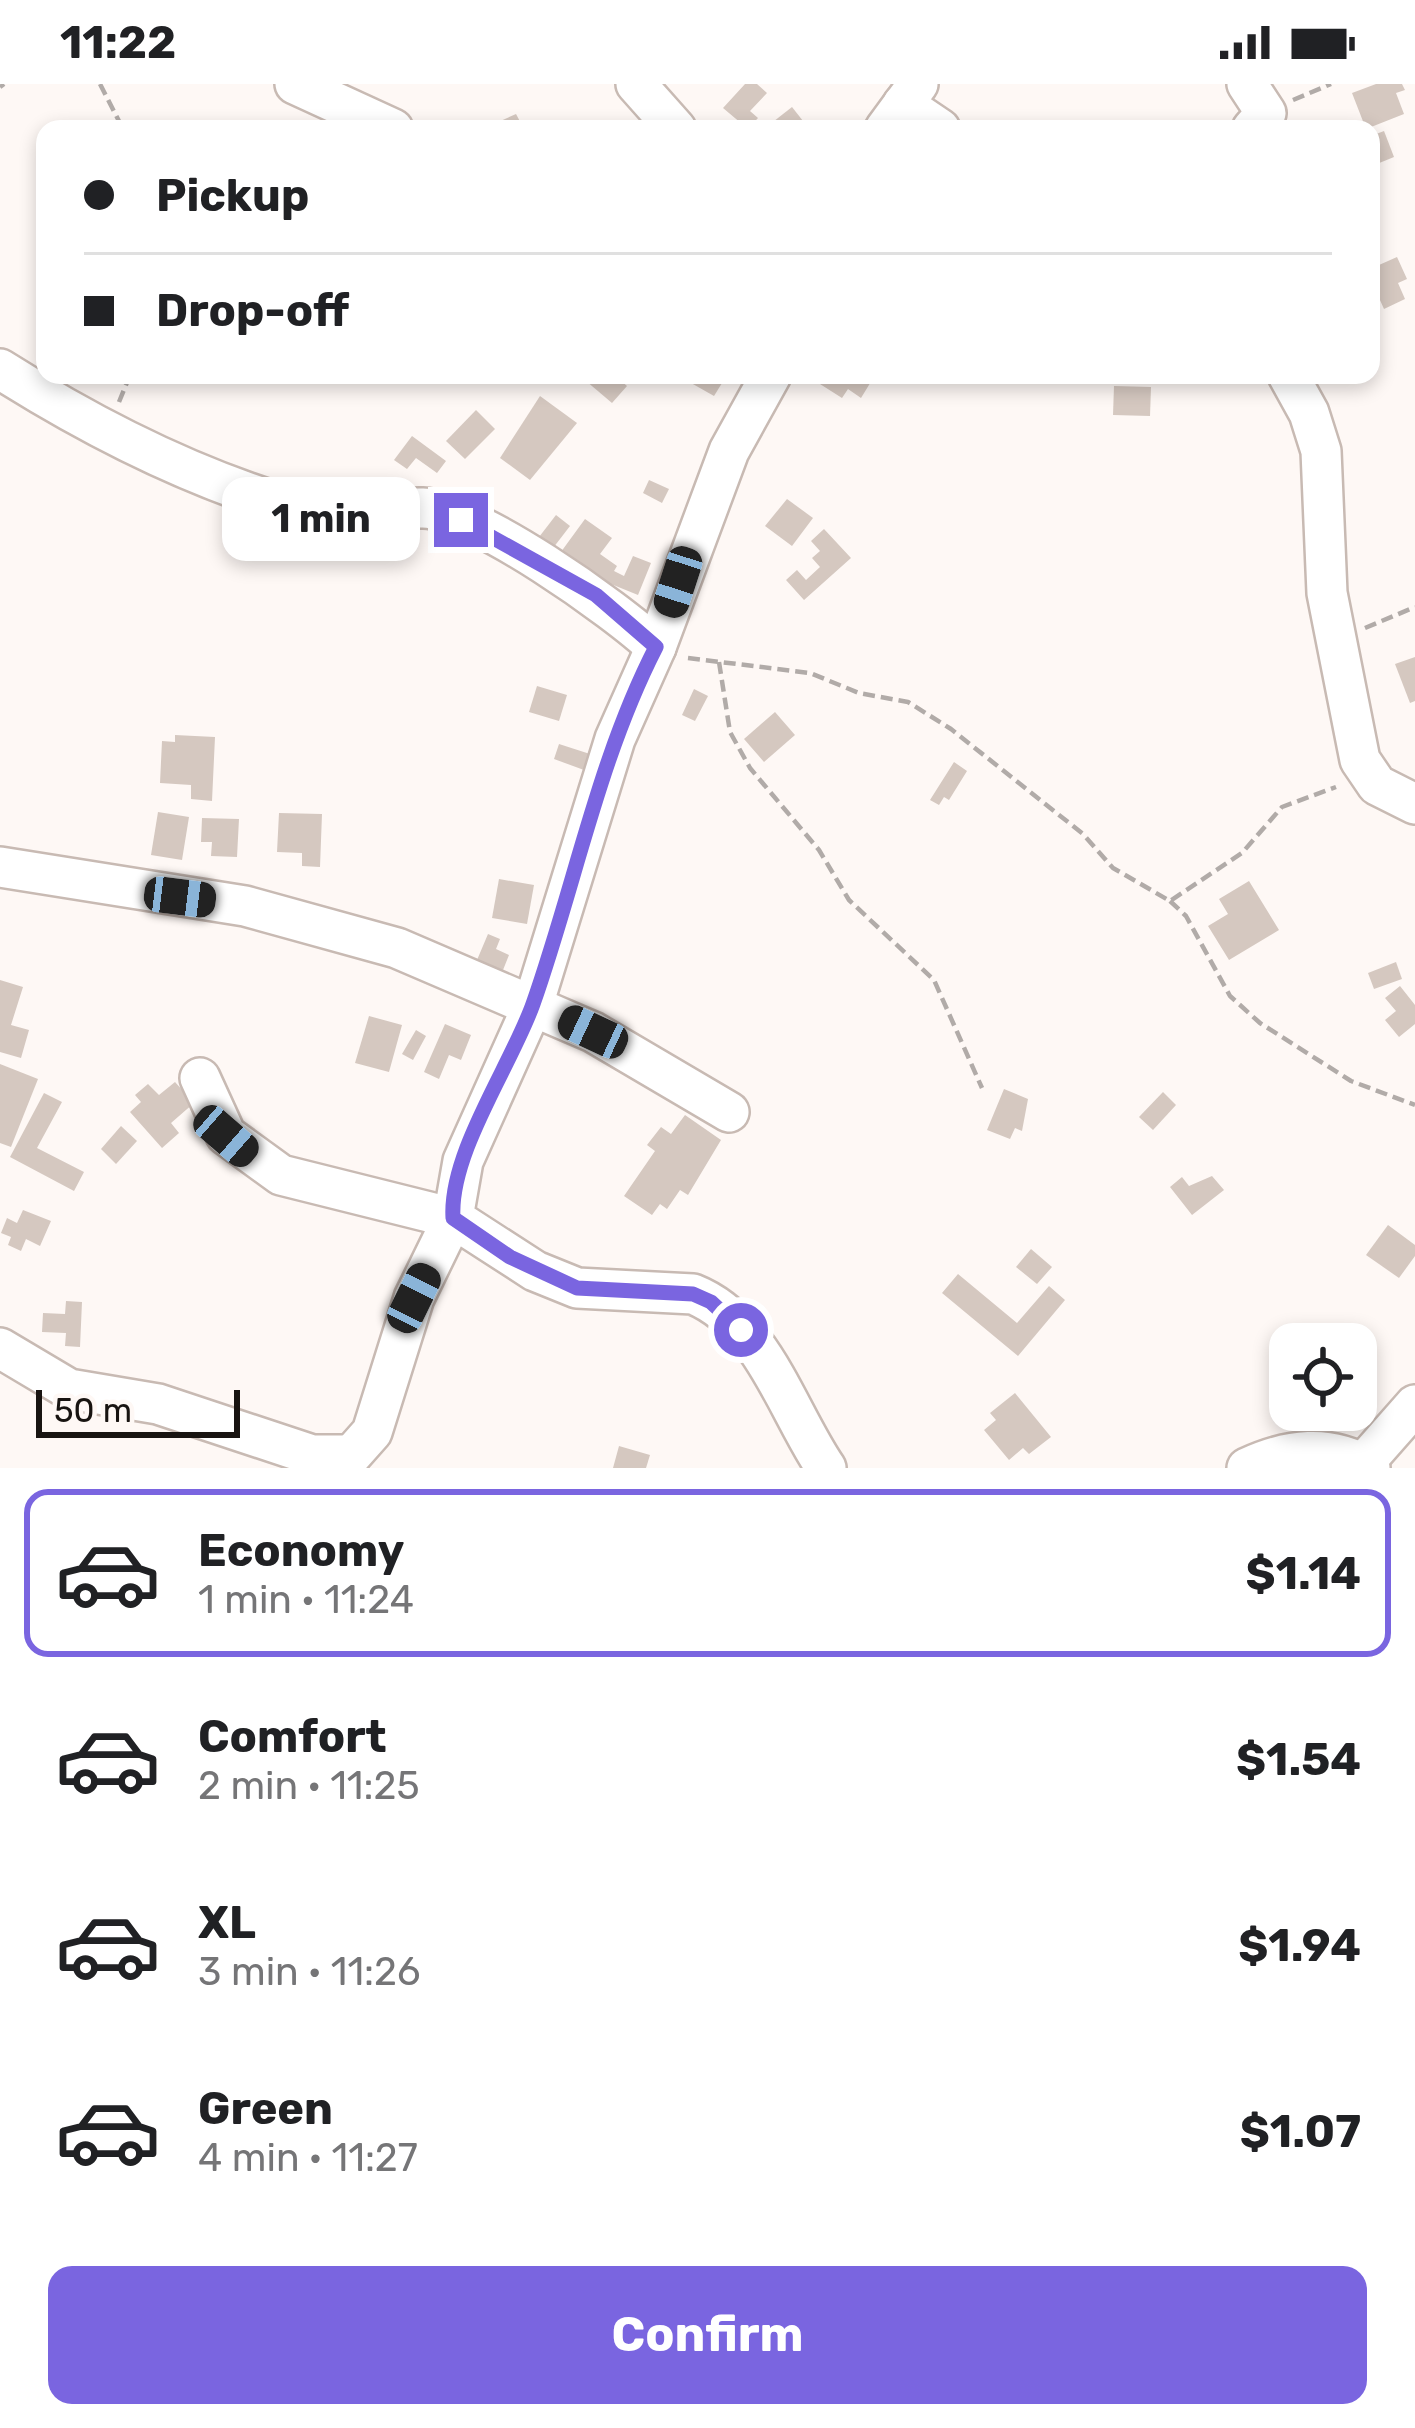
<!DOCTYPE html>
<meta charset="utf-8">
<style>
:root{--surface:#fff;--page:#f2f2f2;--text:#202124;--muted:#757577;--line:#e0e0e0;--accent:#7a65e0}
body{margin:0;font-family:Rubik,sans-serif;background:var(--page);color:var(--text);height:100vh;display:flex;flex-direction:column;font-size:45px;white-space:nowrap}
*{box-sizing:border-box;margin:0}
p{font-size:39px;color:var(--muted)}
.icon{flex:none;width:66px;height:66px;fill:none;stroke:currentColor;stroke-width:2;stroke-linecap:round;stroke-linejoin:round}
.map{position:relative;height:1384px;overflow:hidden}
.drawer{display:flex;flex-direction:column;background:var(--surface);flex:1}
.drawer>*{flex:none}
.hud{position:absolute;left:36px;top:36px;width:1344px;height:264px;border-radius:24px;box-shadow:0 6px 18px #0003;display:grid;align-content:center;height:264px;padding:0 48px;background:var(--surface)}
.tools{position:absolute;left:1269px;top:1239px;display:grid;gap:24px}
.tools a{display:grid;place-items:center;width:108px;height:108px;border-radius:24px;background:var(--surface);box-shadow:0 6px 18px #0003;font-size:60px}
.scale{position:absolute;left:36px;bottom:30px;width:204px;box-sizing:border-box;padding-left:12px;border:6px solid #181411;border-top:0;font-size:33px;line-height:42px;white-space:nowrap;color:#181411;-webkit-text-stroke:9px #fef8f5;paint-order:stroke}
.end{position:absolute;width:54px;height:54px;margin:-27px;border:15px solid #7a65e0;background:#fff;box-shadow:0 0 0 6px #fff}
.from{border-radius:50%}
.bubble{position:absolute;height:84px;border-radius:24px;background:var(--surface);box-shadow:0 6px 18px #0003;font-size:39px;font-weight:700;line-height:84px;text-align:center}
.car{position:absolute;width:36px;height:72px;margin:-36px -18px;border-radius:15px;box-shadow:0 0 9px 3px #0007;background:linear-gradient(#222 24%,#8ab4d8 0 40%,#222 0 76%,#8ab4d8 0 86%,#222 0)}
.hud b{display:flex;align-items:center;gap:42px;height:114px;font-size:45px}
.hud b+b{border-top:3px solid var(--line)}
.hud i{width:30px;height:30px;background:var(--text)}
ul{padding:21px 0 0;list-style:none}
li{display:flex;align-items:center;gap:36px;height:168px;margin:0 24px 18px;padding:0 24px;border:6px solid transparent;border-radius:24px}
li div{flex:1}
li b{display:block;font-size:45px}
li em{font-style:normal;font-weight:700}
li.on{border-color:var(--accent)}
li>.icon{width:108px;height:108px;stroke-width:1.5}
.primary-button{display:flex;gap:24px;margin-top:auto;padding:24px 48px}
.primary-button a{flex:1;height:138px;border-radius:24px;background:var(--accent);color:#fff;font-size:48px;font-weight:700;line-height:138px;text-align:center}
.status{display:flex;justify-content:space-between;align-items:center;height:84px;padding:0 60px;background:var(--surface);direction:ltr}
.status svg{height:33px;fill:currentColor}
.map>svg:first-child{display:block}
</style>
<div class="status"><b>11:22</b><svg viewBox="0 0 49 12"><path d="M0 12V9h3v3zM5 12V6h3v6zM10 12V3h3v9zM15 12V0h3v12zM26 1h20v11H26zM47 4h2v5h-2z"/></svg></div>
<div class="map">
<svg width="1415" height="1384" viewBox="0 0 1415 1384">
<rect width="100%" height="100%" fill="#fef8f5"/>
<!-- building -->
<g fill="#d5c8c0">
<path d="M745,0H757L767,9L750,27L758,34L748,45L723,24Z"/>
<path d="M1376,0H1402L1405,6L1396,9L1404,30L1366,45L1352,9Z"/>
<path d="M792,23L803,37L793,45H764Z"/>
<path d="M516,30L524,45H475L473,41L484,36L487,43Z"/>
<path d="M1384,47L1394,73L1372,82L1371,52Z"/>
<path d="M1397,173L1407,195L1398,199L1405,215L1384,225L1371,196V178L1377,176L1379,181Z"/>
<path d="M579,291H614L627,302L612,319Z"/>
<path d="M677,291H727L714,312Z"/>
<path d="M826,291H865L872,296L861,314L848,305L842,314L820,300Z"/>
<path d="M1114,302L1151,303L1150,332L1113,331Z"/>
<path d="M540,312L577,339L530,396L500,374Z"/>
<path d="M476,326L495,345L465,375L446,357Z"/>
<path d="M412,352L446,377L437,389L416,374L407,385L394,376Z"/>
<path d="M649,396L669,405L662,419L643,409Z"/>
<path d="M787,415L813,434L792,462L765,442Z"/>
<path d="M556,431L570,442L550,468L536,457Z"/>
<path d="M585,435L612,454L600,470L617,482L614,487L624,492L633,472L651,479L638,511L606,498L602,504L558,472Z"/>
<path d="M824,445L851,474L804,516L786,496L797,486L806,496L820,483L812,474L820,467L811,457Z"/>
<path d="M1415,573V617L1410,619L1395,580Z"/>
<path d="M537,602L567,611L559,637L529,628Z"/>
<path d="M694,605L708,612L695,637L682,631Z"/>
<path d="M775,628L795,651L764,678L744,655Z"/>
<path d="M175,651L215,653L212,717L191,715V701L160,699L162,657L175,658Z"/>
<path d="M559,660L590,670L584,686L554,675Z"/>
<path d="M954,678L967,687L949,716L944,713L939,721L930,716Z"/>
<path d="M158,728L189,733L182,776L151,771Z"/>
<path d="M279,729L322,730L320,783L302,782V769L277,768Z"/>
<path d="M202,734L239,735L237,773L211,772L212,758H201Z"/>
<path d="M499,795L534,801L527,840L492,834Z"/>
<path d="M1249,797L1279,846L1229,876L1208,842L1228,830L1219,815Z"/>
<path d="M488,850L500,855L496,865L509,871L503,886L477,876Z"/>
<path d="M1396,878L1402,895L1374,905L1368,889Z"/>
<path d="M0,896L23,903L11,941L29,946L21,974L0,968Z"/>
<path d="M1400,902L1415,921V940L1399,953L1385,936L1396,927L1385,914Z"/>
<path d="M369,932L402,941L389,988L355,979Z"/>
<path d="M445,940L471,951L461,976L449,971L439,995L424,988Z"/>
<path d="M416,946L426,952L413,976L402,970Z"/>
<path d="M0,980L38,995L11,1063L0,1059Z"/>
<path d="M175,998L194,1019L171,1039L179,1049L162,1064L130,1028L141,1018L135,1011L148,1000L159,1011Z"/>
<path d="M1004,1005L1028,1015L1022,1047L1015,1044L1010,1055L987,1046Z"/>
<path d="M1163,1008L1176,1021L1153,1046L1139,1033Z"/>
<path d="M44,1009L62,1018L37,1064L84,1088L74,1107L10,1073Z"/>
<path d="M685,1031L721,1056L688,1111L680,1106L667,1125L660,1120L652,1131L624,1112L655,1067L647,1061L661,1043L671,1050Z"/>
<path d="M121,1042L137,1057L116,1080L101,1065Z"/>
<path d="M1212,1092L1224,1106L1192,1131L1170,1103L1182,1093L1189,1102Z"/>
<path d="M23,1126L51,1137L40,1162L26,1155L21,1167L8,1161L11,1153L1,1149L7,1134L17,1139Z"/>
<path d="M1388,1141L1415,1161V1172L1399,1194L1366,1171Z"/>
<path d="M1031,1165L1052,1183L1037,1200L1016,1183Z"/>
<path d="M958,1190L1017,1239L1049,1202L1065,1216L1018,1272L942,1209Z"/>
<path d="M66,1217L82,1218L80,1263L65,1262L66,1249L42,1248L43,1229L65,1230Z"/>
<path d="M1015,1309L1051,1353L1029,1370L1023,1364L1009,1376L984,1346L996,1336L990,1329Z"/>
<path d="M619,1362L650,1371L646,1384H613Z"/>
</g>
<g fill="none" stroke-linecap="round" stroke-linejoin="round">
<defs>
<g id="minor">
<path d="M295,0L393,45"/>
<path d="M636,0L676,45"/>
<path d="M1247,0L1266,29L1252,45"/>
<path d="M903,20L940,45"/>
<path d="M885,45L918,0"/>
<path d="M0,285C90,342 186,391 288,422C341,439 372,423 423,424C475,425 617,526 656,563"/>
<path d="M771,291L729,367L656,563L615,655L533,921L463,1077L453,1134L535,1187L577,1204L693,1210C763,1238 787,1327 826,1384"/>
<path d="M1288,291L1309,329L1321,367L1327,509L1360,676L1377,701L1415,720"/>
<path d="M0,783L245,822L397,864L593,948L729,1028"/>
<path d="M200,994L226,1051L281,1091L453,1134L414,1214L372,1348L340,1384"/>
<path d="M0,1264L69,1305L158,1320L312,1371H351"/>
<path d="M1363,1380L1415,1321"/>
<path d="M1247,1384C1288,1365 1329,1359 1370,1384"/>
</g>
</defs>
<!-- minor casing -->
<use href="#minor" stroke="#c8bab3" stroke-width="44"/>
<!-- path -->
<g stroke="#b1aba8" stroke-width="4.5" stroke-dasharray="12 6" stroke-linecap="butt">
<path d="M100,0L123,45"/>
<path d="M0,3L4,0"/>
<path d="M1293,16L1331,0"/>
<path d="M119,318L130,291"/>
<path d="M1365,544L1415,523"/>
<path d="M688,574L810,589L859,609L908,618L951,645L1083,750L1113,784L1170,817L1242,769L1282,723L1336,703"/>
<path d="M719,578L730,648L750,684L819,766L849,816L934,896L982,1004"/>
<path d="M1170,817L1186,832L1230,912L1260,939L1351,997L1415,1021"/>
</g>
<!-- minor -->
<use href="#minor" stroke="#fff" stroke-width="39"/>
</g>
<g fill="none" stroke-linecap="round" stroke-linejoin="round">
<!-- route -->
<path stroke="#7a65e0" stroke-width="15" d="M461,436L596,511L656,563C598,676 575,801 533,920C511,982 449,1069 453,1134L510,1173L577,1204L693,1210L711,1218L741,1246"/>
</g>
</svg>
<div class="tools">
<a><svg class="icon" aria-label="locate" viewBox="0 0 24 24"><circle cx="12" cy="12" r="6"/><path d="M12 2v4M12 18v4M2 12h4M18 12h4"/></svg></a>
</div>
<div class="scale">50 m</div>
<i class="end from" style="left:741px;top:1246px"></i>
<i class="end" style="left:461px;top:436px"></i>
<div class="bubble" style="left:222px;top:393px;width:198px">1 min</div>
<i class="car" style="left:678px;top:498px;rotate:198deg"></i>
<i class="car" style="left:180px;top:813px;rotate:97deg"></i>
<i class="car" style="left:593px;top:948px;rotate:295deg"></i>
<i class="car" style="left:226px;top:1052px;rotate:131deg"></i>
<i class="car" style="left:414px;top:1214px;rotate:26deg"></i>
<div class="hud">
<b><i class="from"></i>Pickup</b>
<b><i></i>Drop-off</b>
</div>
</div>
<section class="drawer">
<ul>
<li class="on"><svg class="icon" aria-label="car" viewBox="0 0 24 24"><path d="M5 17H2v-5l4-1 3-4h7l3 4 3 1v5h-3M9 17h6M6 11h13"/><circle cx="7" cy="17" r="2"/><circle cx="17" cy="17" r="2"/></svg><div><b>Economy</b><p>1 min · 11:24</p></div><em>$1.14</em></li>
<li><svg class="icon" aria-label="car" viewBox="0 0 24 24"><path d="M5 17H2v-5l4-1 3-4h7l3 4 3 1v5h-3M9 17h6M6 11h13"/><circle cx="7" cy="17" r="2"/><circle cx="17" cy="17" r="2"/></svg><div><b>Comfort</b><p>2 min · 11:25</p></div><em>$1.54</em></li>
<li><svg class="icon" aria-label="car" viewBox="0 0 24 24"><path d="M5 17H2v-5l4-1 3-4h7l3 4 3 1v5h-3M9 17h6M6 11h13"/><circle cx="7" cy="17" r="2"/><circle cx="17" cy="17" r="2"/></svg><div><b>XL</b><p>3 min · 11:26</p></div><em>$1.94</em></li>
<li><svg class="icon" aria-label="car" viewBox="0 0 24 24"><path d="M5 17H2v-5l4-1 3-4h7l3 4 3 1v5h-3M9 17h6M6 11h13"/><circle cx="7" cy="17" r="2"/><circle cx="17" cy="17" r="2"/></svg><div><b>Green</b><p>4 min · 11:27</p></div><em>$1.07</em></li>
</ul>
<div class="primary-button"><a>Confirm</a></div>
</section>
